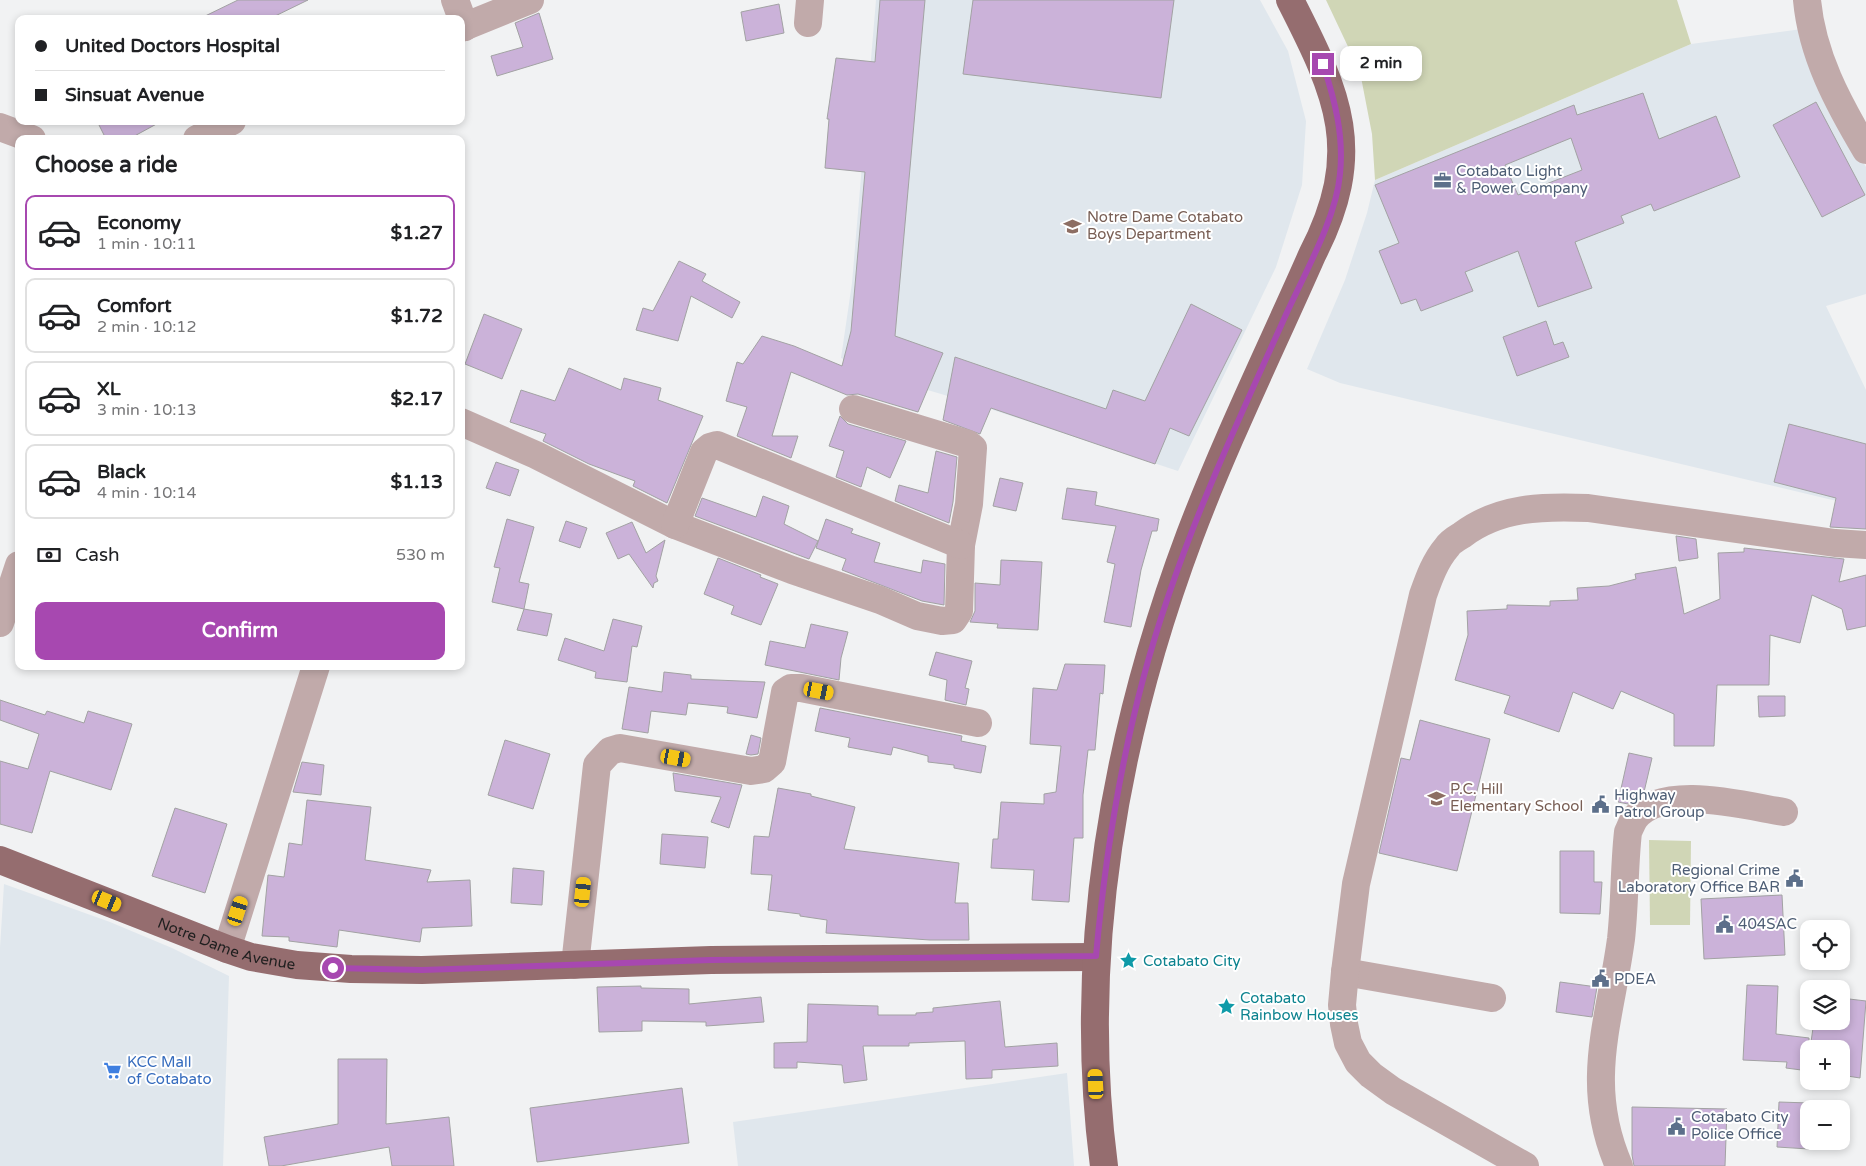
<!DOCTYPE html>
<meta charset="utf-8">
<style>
:root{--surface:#fff;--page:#f2f2f2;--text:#202124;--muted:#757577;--line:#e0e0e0;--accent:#a748b0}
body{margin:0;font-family:"Varela Round",sans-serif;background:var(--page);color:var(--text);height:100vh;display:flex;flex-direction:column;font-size:19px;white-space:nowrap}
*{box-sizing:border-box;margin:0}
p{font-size:16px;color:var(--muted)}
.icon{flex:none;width:28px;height:28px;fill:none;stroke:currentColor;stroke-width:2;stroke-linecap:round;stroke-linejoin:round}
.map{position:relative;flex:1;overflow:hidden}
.panel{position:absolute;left:15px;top:135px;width:450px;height:535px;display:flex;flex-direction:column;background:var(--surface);border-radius:10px;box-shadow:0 2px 8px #0003}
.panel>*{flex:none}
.guide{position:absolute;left:15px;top:15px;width:450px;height:110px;border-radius:10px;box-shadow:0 2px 8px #0003;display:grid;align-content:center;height:110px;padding:0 20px;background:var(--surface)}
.fabs{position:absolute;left:1800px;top:920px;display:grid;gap:10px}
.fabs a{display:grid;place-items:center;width:50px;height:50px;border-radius:10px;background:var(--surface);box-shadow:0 2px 8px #0003;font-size:25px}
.end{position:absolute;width:22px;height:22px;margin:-11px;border:6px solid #a748b0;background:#fff;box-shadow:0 0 0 2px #fff}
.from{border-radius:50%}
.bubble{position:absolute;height:35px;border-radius:10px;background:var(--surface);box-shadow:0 2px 8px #0003;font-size:16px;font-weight:700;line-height:35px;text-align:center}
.car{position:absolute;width:15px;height:30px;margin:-15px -8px;border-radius:6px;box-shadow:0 0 4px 1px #0007;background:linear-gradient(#f5c518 24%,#345 0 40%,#f5c518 0 76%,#345 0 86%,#f5c518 0)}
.guide b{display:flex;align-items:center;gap:18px;height:48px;font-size:19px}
.guide b+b{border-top:1px solid var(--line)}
.guide i{width:12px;height:12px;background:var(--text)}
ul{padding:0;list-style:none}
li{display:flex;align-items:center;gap:15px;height:75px;margin:0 10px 8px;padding:0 10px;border:2px solid var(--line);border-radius:10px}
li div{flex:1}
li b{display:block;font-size:19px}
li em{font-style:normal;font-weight:700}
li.active{border-color:var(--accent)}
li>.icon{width:45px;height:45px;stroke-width:1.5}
h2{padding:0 20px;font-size:22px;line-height:60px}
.pay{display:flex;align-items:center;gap:12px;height:55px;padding:0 20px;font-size:19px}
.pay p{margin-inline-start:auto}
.action{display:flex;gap:10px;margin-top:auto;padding:10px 20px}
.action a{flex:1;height:58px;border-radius:10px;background:var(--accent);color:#fff;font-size:20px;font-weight:700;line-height:58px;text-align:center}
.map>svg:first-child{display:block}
</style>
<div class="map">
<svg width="1866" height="1166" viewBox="0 0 1866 1166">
<rect width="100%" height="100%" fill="#f1f2f3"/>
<!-- built -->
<g fill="#e0e7ed">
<path d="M876,0H1260L1288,51L1306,121L1302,185L1276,267L1178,471L978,405L894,380L841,358L852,283Z"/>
<path d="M1802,29L1817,81L1866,167V294L1826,306L1866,390V508L1340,383L1307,369L1345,280L1367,213L1375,180L1691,44Z"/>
<path d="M4,884L110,922L172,948L229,976L223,1166H0V948Z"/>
<path d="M1067,1073L1074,1166H738L733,1122Z"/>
</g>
<!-- green -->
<g fill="#d0d6b6">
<path d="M1326,0H1677L1691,44L1375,180L1372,134L1360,72Z"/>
<path d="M1649,840L1691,841L1690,925H1650Z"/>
</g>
<!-- building -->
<g fill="#cbb2d9" stroke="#a2a2a3" fill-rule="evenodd">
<path d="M238,0H308L269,19H199Z"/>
<path d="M880,0H925L895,336L943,353L918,412L858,394L847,395L791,372L772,436H798L791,458L737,436L747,407L726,401L737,362L743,364L762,336L794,346L842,366L851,331L865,172L825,168L829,119H827L836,58L875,62Z"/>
<path d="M973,0H1174L1161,98L963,74Z"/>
<path d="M779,4L784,33L746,41L741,12Z"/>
<path d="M539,13L553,59L497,76L491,56L523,47L515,23Z"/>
<path d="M1643,93L1659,139L1716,116L1740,177L1654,211L1651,204L1621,216L1624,223L1575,242L1592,288L1538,307L1518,251L1465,272L1473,291L1421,311L1416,299L1401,304L1379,251L1399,243L1375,185L1574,105L1577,115ZM1571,138L1582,170L1518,195L1505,165Z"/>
<path d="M1816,102L1865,195L1822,217L1773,125Z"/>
<path d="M97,121H162L129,139H106Z"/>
<path d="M679,261L706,274L702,281L740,302L732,318L691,296L678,341L636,330L643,308L653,311Z"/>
<path d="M1191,304L1242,330L1189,436L1170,428L1155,464L991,408L980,434L943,420L955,357L1106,409L1113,390L1145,401Z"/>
<path d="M484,314L522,329L502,379L465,364Z"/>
<path d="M1546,321L1554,345L1563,342L1569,357L1517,376L1503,337Z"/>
<path d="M569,368L621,390L624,378L661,388L658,400L703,416L667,503L633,486L635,481L589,464L543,441L546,434L510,422L521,390L555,401Z"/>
<path d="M840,416L848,424L906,441L890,478L867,467L861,487L836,477L844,451L829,446Z"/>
<path d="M1789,424L1866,444V529L1830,527L1836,498L1774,482Z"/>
<path d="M936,451L957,457L953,502L949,523L895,501L899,485L928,493Z"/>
<path d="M496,462L519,470L510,496L486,488Z"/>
<path d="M1000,478L1023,483L1016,511L993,506Z"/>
<path d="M1067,488L1097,492L1095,505L1159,519L1157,531H1152L1141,570L1131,627L1104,622L1115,564L1107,562L1116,526L1062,519Z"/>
<path d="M763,496L789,506L784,524L818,541L809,559L695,516L702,498L756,517Z"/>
<path d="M507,519L534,527L519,582L529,584L524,609L492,602L500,568L494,567Z"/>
<path d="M826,519L853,529L851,533L880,543L874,562L921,573L923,560L945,564L944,605L922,601L842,570L846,559L816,548Z"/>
<path d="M566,521L587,528L580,548L559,541Z"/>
<path d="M632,522L646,553L665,540L656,576L658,581L654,583L653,588L629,554L618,559L606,533Z"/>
<path d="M1676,536L1696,539L1698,558L1679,561Z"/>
<path d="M1744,548L1844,559L1839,582L1866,575V626L1847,630L1842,609L1812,595L1800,643L1770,635L1769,685H1717L1714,746H1674V714L1621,691L1613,709L1573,692L1559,732L1504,713L1510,696L1455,680L1468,635L1467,611L1507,609V605L1550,606V601L1578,600L1577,588L1609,586L1636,579L1635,574L1676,567L1684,614L1720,599L1718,553L1744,552Z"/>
<path d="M718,558L761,575L760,577L778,584L761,625L731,614L734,606L704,594Z"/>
<path d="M1001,560L1042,562L1038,630L997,628L998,624L970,622L975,611V583L1000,585Z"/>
<path d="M524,609L552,614L547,636L517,630Z"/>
<path d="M613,619L642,626L637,647L632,646L627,682L595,678L596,672L558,660L565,638L604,651Z"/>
<path d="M811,624L848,632L841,658L839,680L765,665L770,641L805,648Z"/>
<path d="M936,652L972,661L965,688L969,689L966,705L945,700L947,680L929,675Z"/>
<path d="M1065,664L1105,665L1103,694L1100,693L1095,750H1088L1083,795V838H1074L1069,902L1032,900L1034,870L991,868L993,839H998L1001,802L1044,804V794L1056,792L1061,746L1030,744L1033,688L1057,690Z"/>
<path d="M664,672L691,675V679L765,682L757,718L727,713L728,707L688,703L686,715L651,711L648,733L622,729L629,687L662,692Z"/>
<path d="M1758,696H1785V716L1759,717Z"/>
<path d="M0,700L45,715L47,711L84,723L88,711L132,724L111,790L50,771L32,833L0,824V761L28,769L39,734L0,720Z"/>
<path d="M820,708L962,736L961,741L986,746L981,773L954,768V765L928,762V756L893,747L891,755L848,747L850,738L815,731Z"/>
<path d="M1420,720L1490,739L1457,871L1379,853L1401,758L1410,760Z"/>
<path d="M751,735L761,738L758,754L751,755L746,754Z"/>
<path d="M505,740L550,754L533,809L488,795Z"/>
<path d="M1629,753L1652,758L1644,792L1628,804L1618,802Z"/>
<path d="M302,762L324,765L321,795L293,792Z"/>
<path d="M673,773L742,785L729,828L711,822L721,797L675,791Z"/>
<path d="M778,788L811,794V796L855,807L844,849L959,863L955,903H968L969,940H930L826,933L827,920L800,916V914L768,910L772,875L751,874L754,836L769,837Z"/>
<path d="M307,800L371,807L365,860L431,870L427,882L470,880L472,926L422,928L420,942L339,930L337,947L289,941V937L262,936L268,875L284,877L289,843L302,845Z"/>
<path d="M175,808L227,824L205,893L152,876Z"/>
<path d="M662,834L708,837L705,868L660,864Z"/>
<path d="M1560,851H1594V882H1602L1600,914L1560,913Z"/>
<path d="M513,868L544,871L542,905L511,903Z"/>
<path d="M1782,895L1785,955L1704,959L1701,899Z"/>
<path d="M1560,982L1597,987L1592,1017L1556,1012Z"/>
<path d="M1747,985L1778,986L1776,1034L1809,1038V1071L1786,1068L1787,1062L1743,1060Z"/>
<path d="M641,986V988L689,989V1004L761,997L764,1022L706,1026V1022L642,1021V1031L599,1032L597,987Z"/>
<path d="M1841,998L1866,1001L1860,1078L1841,1075V1049H1810L1814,1021H1841Z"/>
<path d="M1000,1001L1005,1047L1057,1043L1058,1066L992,1070V1078L966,1079L965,1041L909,1043V1046H863L867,1080L844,1083L842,1065L797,1062V1068H774V1043L807,1042L808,1004L878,1006V1015H916V1013L933,1012V1008Z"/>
<path d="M338,1059H387L386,1124L449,1117L454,1166H392L389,1147L281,1166H269L264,1137L338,1124Z"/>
<path d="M682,1088L689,1143L537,1162L530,1108Z"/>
<path d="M1779,1102L1809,1103V1149L1777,1147Z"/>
<path d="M1632,1107L1727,1109L1725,1166H1634L1632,1155Z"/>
</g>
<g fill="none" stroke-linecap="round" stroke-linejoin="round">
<!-- minor -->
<g stroke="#c1aaaa" stroke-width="28">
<path d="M455,0L465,27"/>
<path d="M1807,0C1812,55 1838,103 1866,150"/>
<path d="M808,23L810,0"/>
<path d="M461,28L530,0"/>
<path d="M0,127L32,139"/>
<path d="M197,139L232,121"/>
<path d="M461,422L536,455L675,525L792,570L880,600L917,616L942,621L953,620L959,611L961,545L969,504L973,448L968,444L853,409"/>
<path d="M675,525L704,452L710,447L717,445L961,545"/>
<path d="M0,623L19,565"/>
<path d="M227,949L316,666"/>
<path d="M575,965L597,765L610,751L620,748L751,771L764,769L772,762L785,692L791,688H801L978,723"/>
<path d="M1345,972L1492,998"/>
<path d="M1525,1166L1393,1091L1371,1075L1358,1062L1348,1043L1344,1024L1342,1005L1345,972L1356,884L1423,595C1429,578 1435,561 1447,547C1450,542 1457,538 1462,535C1499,507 1543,506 1588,508L1835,543L1866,545"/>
<path d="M1619,1166C1583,1083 1610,1021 1621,939C1625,903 1624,868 1628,832C1630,828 1632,822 1635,818C1663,783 1746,806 1784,812"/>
</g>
<!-- major -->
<g stroke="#956d6f" stroke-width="28">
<path id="s1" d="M0,860L227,949L251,957L297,965L351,969L422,970L711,960L1096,957"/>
<path d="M1104,1166C1076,953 1115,735 1190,535C1226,440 1271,348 1312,255C1365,152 1339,96 1290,0"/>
</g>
</g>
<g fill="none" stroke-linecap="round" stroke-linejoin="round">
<!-- route -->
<path stroke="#a748b0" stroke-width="6" d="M333,968L422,970L711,960L1096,956C1107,835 1128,713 1168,597C1200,502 1243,410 1284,319C1303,276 1336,220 1340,174C1344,135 1335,101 1323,64"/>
</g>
<!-- icons -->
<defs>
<symbol id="office-bare" viewBox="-9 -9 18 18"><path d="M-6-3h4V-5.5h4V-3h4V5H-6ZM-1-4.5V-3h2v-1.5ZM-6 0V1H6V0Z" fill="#5c6f8a" stroke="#fff" stroke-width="2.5" paint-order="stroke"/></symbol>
<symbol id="university-bare" viewBox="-9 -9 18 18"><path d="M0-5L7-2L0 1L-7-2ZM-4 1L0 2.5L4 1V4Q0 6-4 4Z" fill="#8d6e63" stroke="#fff" stroke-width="2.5" paint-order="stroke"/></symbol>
<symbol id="school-bare" viewBox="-9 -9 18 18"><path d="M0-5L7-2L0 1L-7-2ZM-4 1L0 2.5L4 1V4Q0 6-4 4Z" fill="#8d6e63" stroke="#fff" stroke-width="2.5" paint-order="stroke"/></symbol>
<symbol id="civic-bare" viewBox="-9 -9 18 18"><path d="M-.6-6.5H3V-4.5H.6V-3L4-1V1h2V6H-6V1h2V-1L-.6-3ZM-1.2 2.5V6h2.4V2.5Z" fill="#5c6f8a" stroke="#fff" stroke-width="2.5" paint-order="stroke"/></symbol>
<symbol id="sight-bare" viewBox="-9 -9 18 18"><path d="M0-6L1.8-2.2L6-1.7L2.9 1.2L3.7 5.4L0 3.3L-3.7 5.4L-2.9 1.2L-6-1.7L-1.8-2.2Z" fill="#0f9aa8" stroke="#fff" stroke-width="2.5" paint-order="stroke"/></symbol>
<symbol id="supermarket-bare" viewBox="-9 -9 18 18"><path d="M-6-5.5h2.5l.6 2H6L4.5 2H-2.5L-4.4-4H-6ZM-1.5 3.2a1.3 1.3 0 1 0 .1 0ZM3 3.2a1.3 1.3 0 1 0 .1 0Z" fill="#3f7fe0" stroke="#fff" stroke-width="2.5" paint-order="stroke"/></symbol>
</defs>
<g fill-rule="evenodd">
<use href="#office-bare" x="1430" y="168" width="25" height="25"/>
<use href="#university-bare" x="1060" y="214" width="25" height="25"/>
<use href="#school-bare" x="1424" y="786" width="25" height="25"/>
<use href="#civic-bare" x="1588" y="792" width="25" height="25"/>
<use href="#civic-bare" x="1782" y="866" width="25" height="25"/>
<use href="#civic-bare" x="1712" y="912" width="25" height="25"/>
<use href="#sight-bare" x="1116" y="948" width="25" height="25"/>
<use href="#civic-bare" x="1588" y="966" width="25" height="25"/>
<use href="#sight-bare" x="1214" y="994" width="25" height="25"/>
<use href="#supermarket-bare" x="100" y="1058" width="25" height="25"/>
<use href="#civic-bare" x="1664" y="1114" width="25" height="25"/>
</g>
<g text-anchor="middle" stroke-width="4" stroke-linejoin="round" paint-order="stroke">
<!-- service labels -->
<g font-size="15" fill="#4e5e75" stroke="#fff" text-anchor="start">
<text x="1456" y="176">Cotabato Light<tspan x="1456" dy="17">&amp; Power Company</tspan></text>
<text x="1614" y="800">Highway<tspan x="1614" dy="17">Patrol Group</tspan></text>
<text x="1780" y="875" text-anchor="end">Regional Crime<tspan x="1780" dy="17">Laboratory Office BAR</tspan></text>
<text x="1738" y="929">404SAC</text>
<text x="1614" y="984">PDEA</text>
<text x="1691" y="1122">Cotabato City<tspan x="1691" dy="17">Police Office</tspan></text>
</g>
<!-- education labels -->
<g font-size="15" fill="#785e54" stroke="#fff" text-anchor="start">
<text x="1087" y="222">Notre Dame Cotabato<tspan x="1087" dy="17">Boys Department</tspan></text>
<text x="1450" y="794">P.C. Hill<tspan x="1450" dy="17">Elementary School</tspan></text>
</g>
<!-- street labels -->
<g font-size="15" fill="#1f1f1f" stroke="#fff">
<text dy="5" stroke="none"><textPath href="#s1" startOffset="242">Notre Dame Avenue</textPath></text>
</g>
<!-- culture labels -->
<g font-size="15" fill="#0d838f" stroke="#fff" text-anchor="start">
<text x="1143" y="966">Cotabato City</text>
<text x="1240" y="1003">Cotabato<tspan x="1240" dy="17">Rainbow Houses</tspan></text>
</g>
<!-- shop labels -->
<g font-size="15" fill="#366cbe" stroke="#fff" text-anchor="start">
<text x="127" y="1067">KCC Mall<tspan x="127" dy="17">of Cotabato</tspan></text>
</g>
</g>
</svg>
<div class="fabs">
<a><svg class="icon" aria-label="locate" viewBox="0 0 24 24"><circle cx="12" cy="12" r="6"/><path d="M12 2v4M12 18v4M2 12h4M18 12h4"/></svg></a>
<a><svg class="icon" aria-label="layers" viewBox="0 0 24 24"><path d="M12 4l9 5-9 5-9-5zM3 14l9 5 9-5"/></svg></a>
<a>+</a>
<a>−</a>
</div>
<i class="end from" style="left:333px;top:968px"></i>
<i class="end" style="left:1323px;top:64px"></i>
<div class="bubble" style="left:1340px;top:46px;width:82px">2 min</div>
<i class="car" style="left:819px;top:691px;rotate:101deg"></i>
<i class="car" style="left:676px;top:758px;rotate:100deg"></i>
<i class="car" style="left:583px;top:892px;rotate:6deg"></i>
<i class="car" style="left:107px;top:901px;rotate:112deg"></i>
<i class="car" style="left:238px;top:911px;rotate:18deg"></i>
<i class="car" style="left:1096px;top:1084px;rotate:357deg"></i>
<div class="guide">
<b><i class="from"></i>United Doctors Hospital</b>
<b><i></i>Sinsuat Avenue</b>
</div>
<section class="panel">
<h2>Choose a ride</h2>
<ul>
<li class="active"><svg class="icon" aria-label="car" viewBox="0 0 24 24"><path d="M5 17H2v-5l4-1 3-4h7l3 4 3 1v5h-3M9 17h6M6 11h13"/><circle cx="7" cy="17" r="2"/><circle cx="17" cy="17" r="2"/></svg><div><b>Economy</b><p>1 min · 10:11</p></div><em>$1.27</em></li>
<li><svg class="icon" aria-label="car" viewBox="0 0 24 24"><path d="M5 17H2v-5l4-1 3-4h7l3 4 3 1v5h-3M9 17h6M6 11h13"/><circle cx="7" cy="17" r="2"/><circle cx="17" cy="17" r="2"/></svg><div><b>Comfort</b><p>2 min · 10:12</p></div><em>$1.72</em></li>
<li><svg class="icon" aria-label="car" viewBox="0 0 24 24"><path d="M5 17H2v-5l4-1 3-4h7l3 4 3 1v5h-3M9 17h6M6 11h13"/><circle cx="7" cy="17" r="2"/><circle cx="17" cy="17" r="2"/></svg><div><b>XL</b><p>3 min · 10:13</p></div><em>$2.17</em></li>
<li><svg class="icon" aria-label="car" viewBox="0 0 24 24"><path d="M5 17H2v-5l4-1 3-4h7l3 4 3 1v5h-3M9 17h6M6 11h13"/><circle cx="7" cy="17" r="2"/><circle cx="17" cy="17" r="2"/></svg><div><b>Black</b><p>4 min · 10:14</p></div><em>$1.13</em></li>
</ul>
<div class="pay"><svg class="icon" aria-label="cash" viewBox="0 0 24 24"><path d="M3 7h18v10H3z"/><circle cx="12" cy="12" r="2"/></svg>Cash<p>530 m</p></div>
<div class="action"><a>Confirm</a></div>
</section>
</div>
